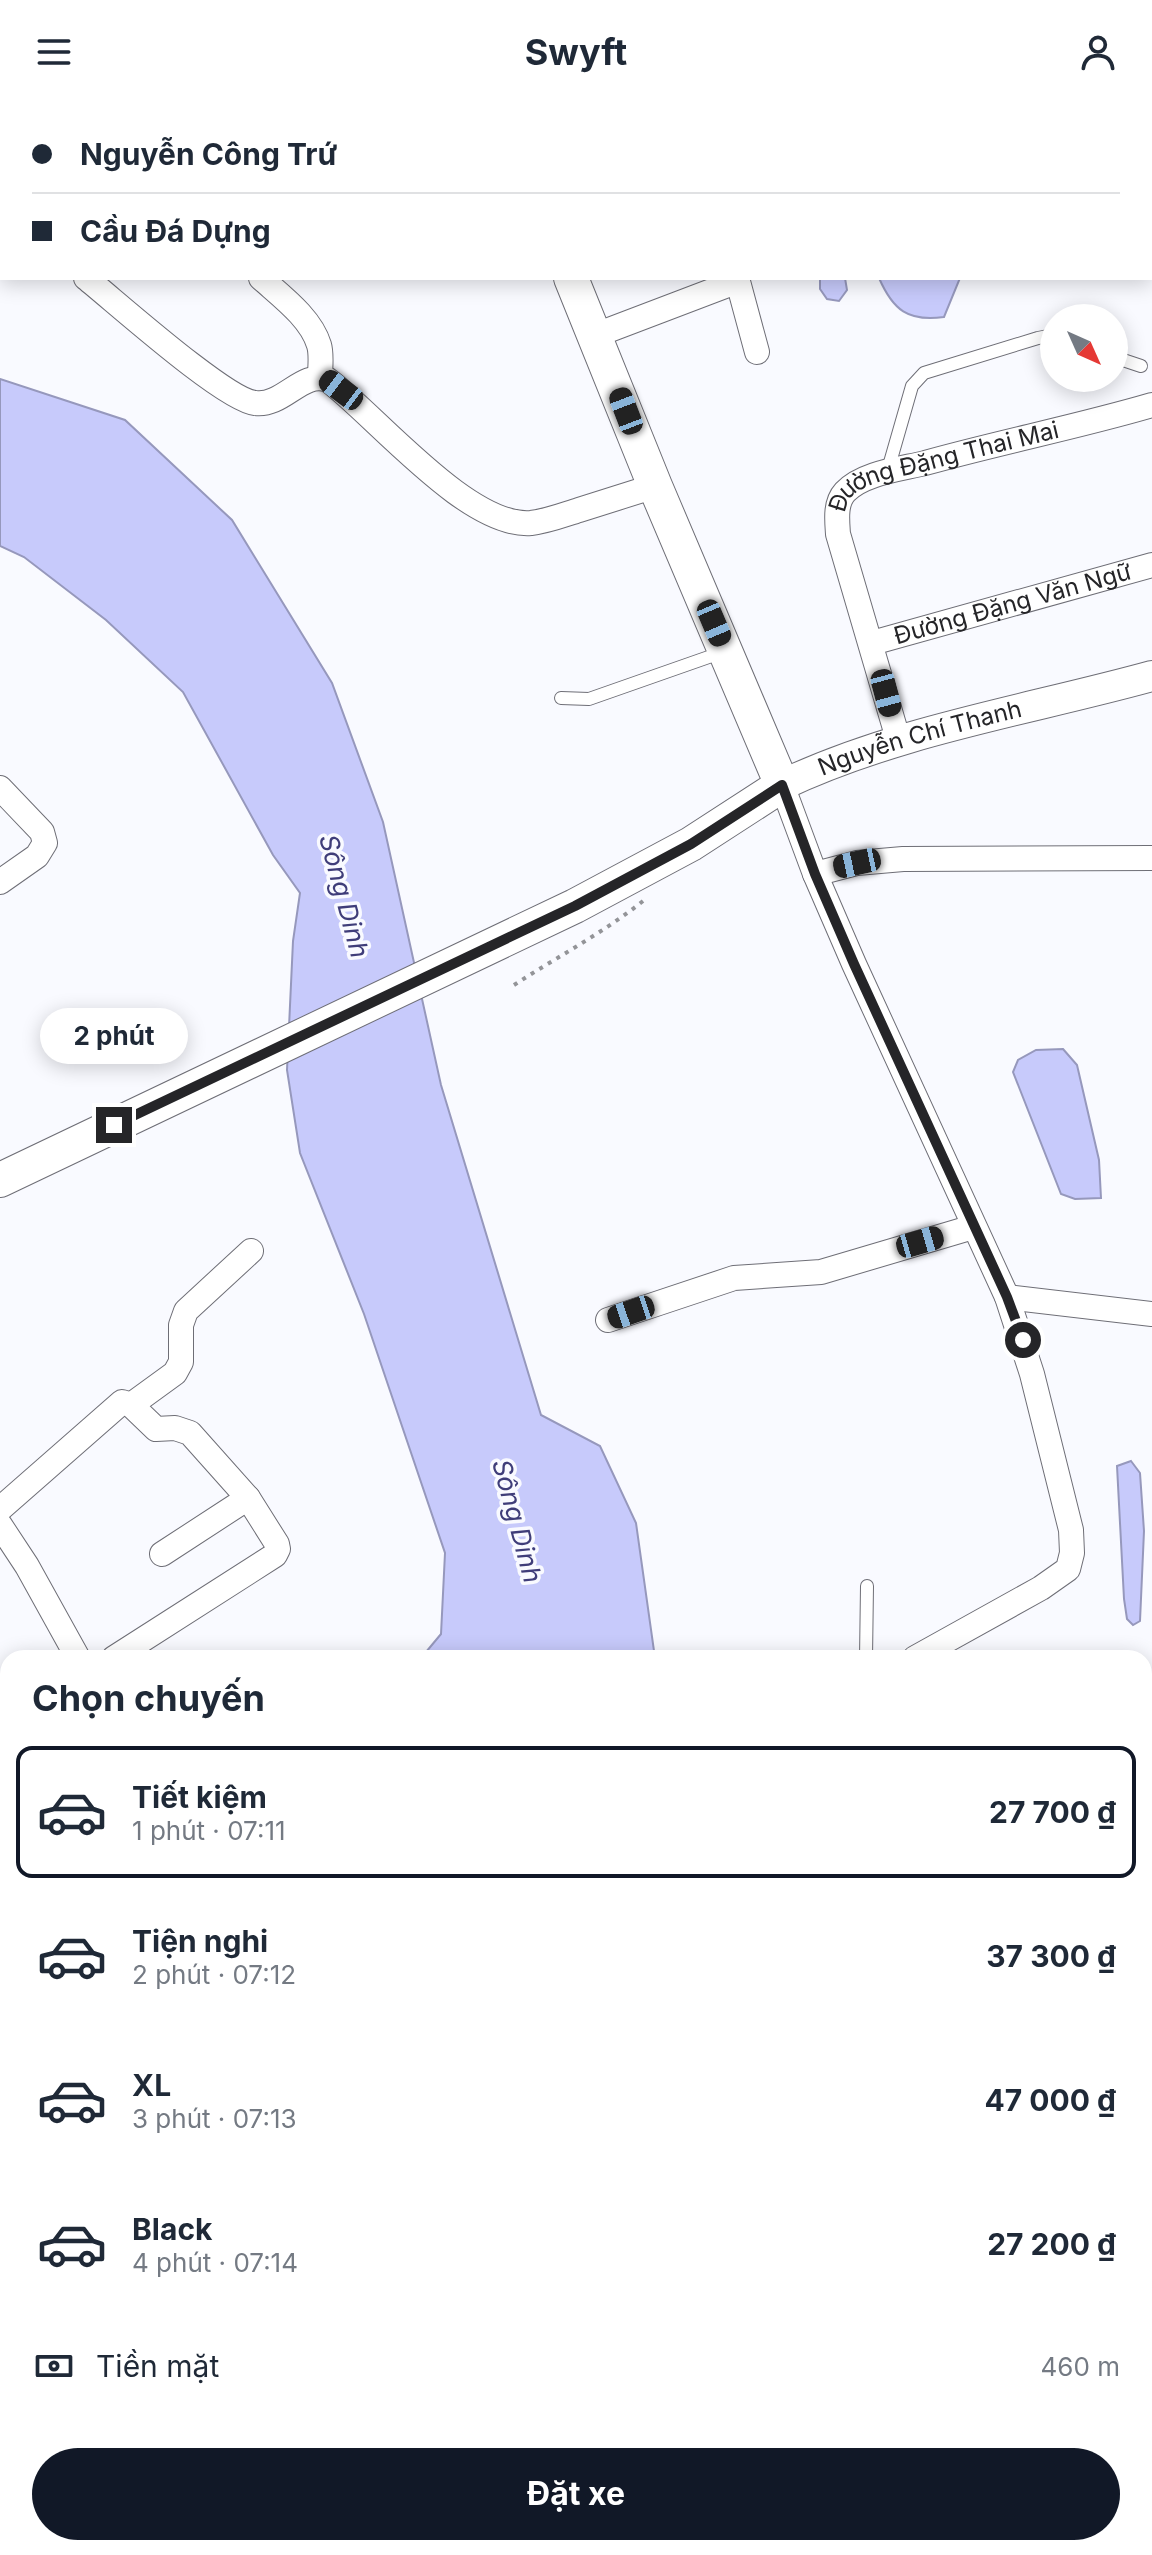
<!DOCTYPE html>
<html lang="vi">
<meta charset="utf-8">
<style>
:root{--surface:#fff;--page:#f2f2f3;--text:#1f2937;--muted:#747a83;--line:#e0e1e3;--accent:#111827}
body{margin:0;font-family:Inter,sans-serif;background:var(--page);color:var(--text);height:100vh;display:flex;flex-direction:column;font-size:30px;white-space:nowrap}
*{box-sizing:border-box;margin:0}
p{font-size:26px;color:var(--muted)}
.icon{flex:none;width:44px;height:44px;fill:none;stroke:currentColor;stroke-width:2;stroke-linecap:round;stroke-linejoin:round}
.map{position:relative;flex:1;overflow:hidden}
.side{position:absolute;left:0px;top:1546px;width:1152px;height:906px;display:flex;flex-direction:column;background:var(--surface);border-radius:24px 24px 0 0;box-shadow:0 4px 20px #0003}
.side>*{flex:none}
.banner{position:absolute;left:0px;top:0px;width:1152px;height:176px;box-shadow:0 4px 20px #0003;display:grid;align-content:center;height:176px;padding:0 32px;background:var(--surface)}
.needle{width:52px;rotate:135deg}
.controls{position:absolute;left:1040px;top:200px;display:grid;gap:16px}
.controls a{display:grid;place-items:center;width:88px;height:88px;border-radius:50%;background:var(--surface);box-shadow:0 4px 20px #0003;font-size:40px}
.end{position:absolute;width:36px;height:36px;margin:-18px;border:10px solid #252528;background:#fff;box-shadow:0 0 0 4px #fff}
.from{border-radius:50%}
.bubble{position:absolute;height:56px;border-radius:28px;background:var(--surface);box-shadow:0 4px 20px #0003;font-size:26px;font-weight:700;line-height:56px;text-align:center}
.car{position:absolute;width:24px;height:48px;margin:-24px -12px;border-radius:10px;box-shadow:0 0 6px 2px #0007;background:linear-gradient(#222 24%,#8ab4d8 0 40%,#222 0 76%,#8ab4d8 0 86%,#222 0)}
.banner b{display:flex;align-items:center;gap:28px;height:76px;font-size:30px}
.banner b+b{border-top:2px solid var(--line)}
.banner i{width:20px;height:20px;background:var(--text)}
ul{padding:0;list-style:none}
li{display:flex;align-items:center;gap:24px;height:132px;margin:0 16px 12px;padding:0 16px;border:4px solid transparent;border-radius:16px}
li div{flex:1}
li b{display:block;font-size:30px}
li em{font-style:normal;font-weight:700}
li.on{border-color:var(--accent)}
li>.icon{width:72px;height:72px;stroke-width:1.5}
h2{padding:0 32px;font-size:36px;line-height:96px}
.pay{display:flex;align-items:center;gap:20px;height:88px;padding:0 32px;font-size:30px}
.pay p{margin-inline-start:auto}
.action{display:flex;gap:16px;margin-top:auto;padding:16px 32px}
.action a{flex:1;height:92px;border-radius:48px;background:var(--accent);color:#fff;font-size:32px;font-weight:700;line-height:92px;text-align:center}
header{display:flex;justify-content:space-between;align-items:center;height:104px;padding:0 32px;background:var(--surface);font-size:36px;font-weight:700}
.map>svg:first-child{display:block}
</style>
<header><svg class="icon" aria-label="menu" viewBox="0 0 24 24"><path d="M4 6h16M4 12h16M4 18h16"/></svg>Swyft<svg class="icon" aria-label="person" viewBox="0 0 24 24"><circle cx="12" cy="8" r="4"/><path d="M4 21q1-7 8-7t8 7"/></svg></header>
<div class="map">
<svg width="1152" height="2451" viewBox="0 0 1152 2451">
<rect width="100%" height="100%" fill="#f9faff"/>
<!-- water -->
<g fill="#c7cafb" stroke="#9698bc" stroke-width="2">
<path d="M820,174H845L847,186L839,197L827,195L820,185Z"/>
<path d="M879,174H960L944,213C908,218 893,206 879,174Z"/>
<path d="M0,275L125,316L232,416L332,579L383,718L441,981L541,1311L600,1342L636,1419L655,1554H421L441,1530L445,1449L364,1210L300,1049L287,966L293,837L300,789L273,751L183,588L106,516L24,453L0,442Z"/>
<path d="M1063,945L1077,961L1099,1056L1101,1094L1075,1095L1061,1090L1013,968L1018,956L1036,946Z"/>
<path d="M1131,1357L1140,1369L1144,1427L1140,1517L1133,1521L1127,1515L1124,1495L1117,1362Z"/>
</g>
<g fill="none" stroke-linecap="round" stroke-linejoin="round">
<!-- river -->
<path stroke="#c7cafb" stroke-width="36" d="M948,2444L952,2451"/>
<defs>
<g id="service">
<path d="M1114,253L1141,262"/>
<path d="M887,369L912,282L924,269L1038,234L1048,232L1054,234"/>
<path d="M561,594L589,595L723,548"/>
<path d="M866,1554L867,1482"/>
</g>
<g id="minor">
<path d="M61,0L64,2"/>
<path d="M553,2L557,0"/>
<path d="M0,104L2,106"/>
<path d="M86,174C116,198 225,296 255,299C283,303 302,266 328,276C377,313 468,424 531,419C548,417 563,411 579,406C604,398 630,390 655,382"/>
<path d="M261,174C281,192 311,214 319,241C322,251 320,263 320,273"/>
<path d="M737,174L757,248"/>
<path d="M596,231L738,177"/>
<path id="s1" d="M872,539L1152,461"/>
<path id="s2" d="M899,638L838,430C837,416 835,399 845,388C863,369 901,365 925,359C1000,338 1077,323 1152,301"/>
<path d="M782,681L815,770L854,860L1007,1193L1032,1270L1071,1426L1072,1449L1068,1465L1041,1484L915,1554"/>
<path d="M0,684L42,728L45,739L37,752L0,778"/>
<path d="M815,770L857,759L903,755L1152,754"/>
<path d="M1007,1193L1152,1210"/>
<path d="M608,1216L734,1174L821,1168L973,1123"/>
<path d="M131,1301L175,1269L181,1258V1221L186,1207L251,1147"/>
<path d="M0,1405L122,1298L131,1301L156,1325L175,1324L190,1329L248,1394L277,1440L278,1445L275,1451L114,1554"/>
<path d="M0,1421L27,1462L78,1554"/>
<path d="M162,1450L248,1394"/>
<path d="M0,1910L8,1905"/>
<path d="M1144,2012L1152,2017"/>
<path d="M1144,2120L1152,2110"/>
<path d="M151,2444V2451"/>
<path d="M310,2451L311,2444"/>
</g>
<g id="tertiary">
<path id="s3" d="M782,681C898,626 1029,606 1152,572"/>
<path d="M0,1809L8,1822"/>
<path d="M445,2444L452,2451"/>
</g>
<g id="secondary">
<path d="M506,0V2"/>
<path d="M0,1076L575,802L691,740L782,681L655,382L571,174"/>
</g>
</defs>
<!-- service casing -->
<use href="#service" stroke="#6e6e76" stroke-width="14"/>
<!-- minor casing -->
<use href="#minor" stroke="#6e6e76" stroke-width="26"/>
<!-- tertiary casing -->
<use href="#tertiary" stroke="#6e6e76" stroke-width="32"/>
<!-- secondary casing -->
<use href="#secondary" stroke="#6e6e76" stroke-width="36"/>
<!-- path -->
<path stroke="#939498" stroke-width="4" stroke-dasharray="4 6" stroke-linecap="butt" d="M514,881C557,853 603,829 643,797"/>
<!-- service -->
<use href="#service" stroke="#fff" stroke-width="12"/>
<!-- minor -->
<use href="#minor" stroke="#fff" stroke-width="24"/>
<!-- tertiary -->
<use href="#tertiary" stroke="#fff" stroke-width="30"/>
<!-- secondary -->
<use href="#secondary" stroke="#fff" stroke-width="34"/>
</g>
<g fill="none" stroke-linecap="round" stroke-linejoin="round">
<!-- route -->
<path stroke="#252528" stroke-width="10" d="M114,1021L575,802L691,740L782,681L815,770L854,860L1007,1193L1023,1236"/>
</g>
<g text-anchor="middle" stroke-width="7" stroke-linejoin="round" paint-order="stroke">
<!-- street labels -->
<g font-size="24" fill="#252528" stroke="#f9faff">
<text dy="8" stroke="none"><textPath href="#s2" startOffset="362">Đường Đặng Thai Mai</textPath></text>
<text dy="8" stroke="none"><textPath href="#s1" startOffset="146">Đường Đặng Văn Ngữ</textPath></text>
<text dy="8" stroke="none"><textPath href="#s3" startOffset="146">Nguyễn Chí Thanh</textPath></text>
</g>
<!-- water labels -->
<g font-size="26" font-style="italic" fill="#3f3d79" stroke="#f9faff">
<text transform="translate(344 792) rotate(75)" y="9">Sông Dinh</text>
<text transform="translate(517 1417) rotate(75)" y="9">Sông Dinh</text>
</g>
</g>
</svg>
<div class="controls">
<a><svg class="needle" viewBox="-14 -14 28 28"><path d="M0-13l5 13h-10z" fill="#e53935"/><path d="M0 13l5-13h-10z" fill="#747a83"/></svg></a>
</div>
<i class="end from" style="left:1023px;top:1236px"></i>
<i class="end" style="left:114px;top:1021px"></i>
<div class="bubble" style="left:40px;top:904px;width:148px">2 phút</div>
<i class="car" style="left:341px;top:286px;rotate:307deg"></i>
<i class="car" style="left:626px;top:307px;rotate:339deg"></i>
<i class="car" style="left:714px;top:519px;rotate:157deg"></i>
<i class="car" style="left:886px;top:589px;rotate:165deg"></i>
<i class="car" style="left:857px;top:759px;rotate:258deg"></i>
<i class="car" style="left:920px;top:1138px;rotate:74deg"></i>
<i class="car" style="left:631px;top:1208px;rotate:251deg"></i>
<div class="banner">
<b><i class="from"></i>Nguyễn Công Trứ</b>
<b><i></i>Cầu Đá Dựng</b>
</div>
<section class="side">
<h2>Chọn chuyến</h2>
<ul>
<li class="on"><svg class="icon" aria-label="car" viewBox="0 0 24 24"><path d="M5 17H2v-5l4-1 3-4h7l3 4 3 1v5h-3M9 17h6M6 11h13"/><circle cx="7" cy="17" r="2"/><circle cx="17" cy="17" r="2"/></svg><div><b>Tiết kiệm</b><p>1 phút · 07:11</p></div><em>27 700 ₫</em></li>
<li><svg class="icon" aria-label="car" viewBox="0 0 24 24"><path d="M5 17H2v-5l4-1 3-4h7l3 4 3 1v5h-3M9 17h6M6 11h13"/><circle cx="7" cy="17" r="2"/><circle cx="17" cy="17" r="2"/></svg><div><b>Tiện nghi</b><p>2 phút · 07:12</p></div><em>37 300 ₫</em></li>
<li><svg class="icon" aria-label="car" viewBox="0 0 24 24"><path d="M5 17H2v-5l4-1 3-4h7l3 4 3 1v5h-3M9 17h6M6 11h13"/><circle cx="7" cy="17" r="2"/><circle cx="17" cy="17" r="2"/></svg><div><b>XL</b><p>3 phút · 07:13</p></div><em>47 000 ₫</em></li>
<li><svg class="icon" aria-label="car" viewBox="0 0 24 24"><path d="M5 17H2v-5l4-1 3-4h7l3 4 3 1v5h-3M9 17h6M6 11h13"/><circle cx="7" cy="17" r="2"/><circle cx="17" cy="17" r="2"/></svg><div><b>Black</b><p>4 phút · 07:14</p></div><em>27 200 ₫</em></li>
</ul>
<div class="pay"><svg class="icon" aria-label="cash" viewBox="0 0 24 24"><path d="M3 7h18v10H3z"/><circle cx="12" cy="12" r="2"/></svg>Tiền mặt<p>460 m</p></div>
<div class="action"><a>Đặt xe</a></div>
</section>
</div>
